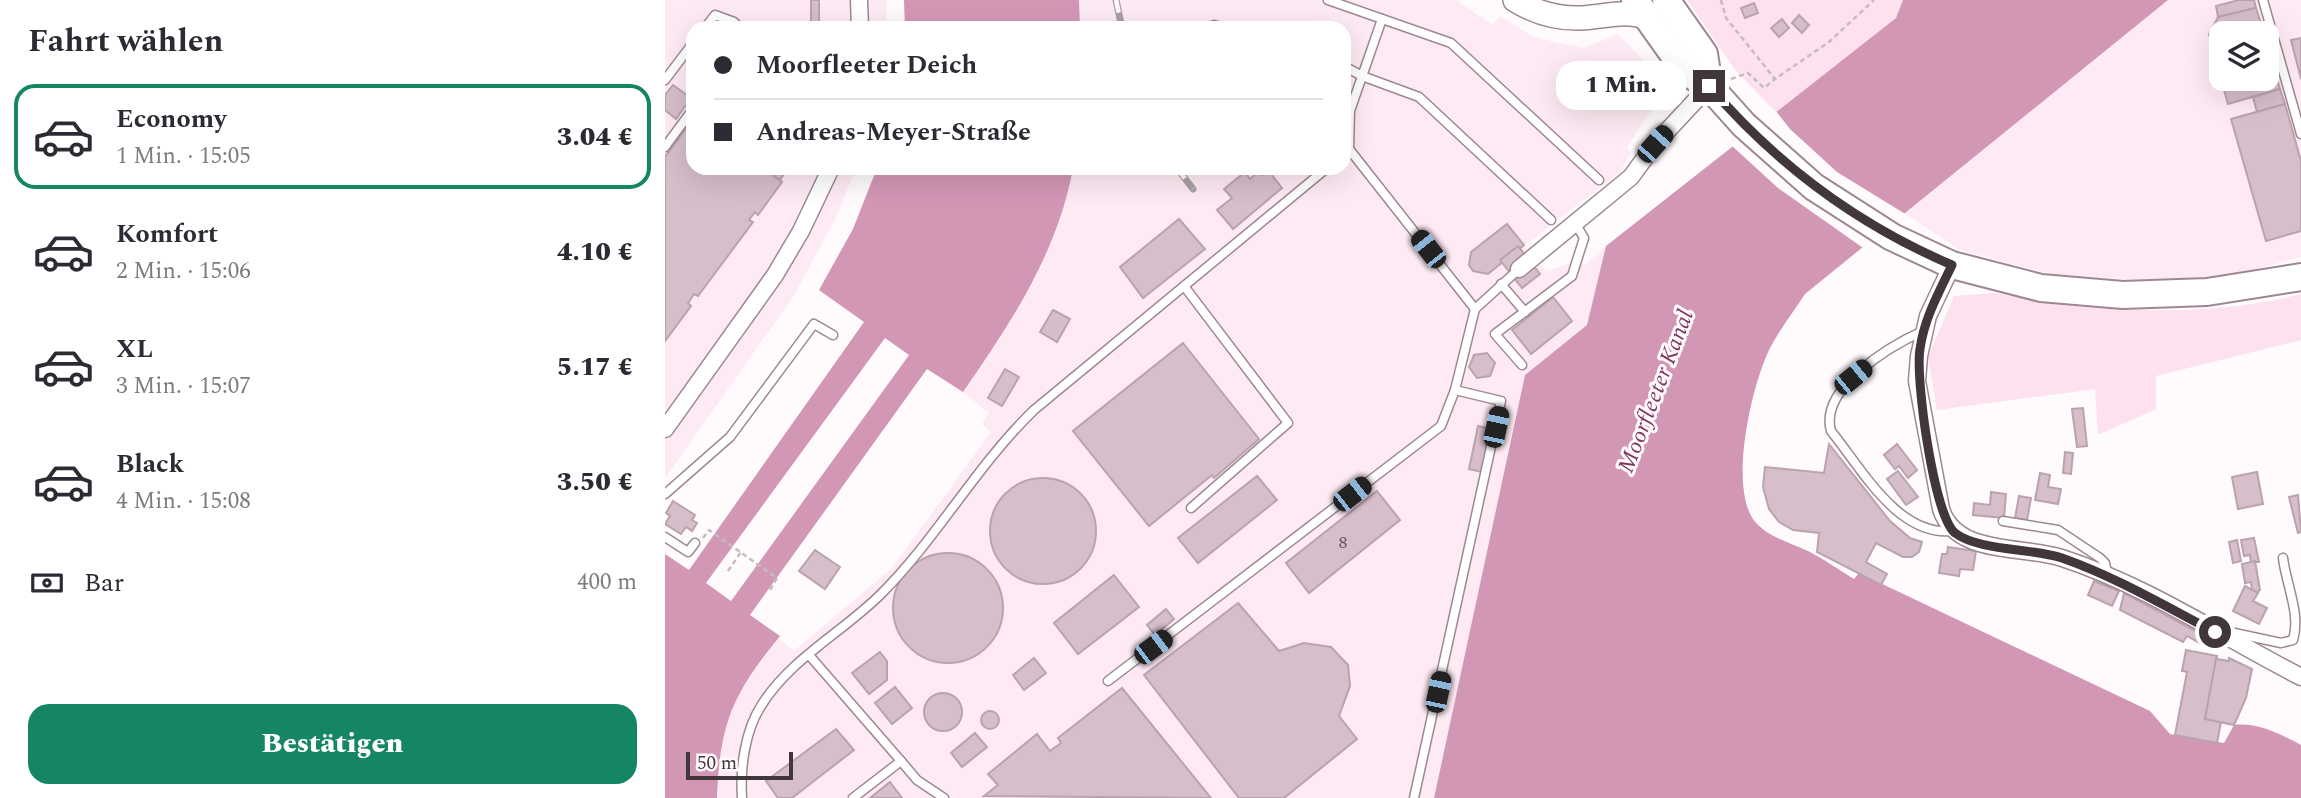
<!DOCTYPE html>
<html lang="de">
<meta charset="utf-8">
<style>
:root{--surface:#fff;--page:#f7f7f7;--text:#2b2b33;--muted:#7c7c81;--line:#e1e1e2;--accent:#158664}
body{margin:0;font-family:Spectral,serif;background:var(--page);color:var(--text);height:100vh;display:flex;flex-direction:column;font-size:26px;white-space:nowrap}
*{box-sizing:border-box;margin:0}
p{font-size:23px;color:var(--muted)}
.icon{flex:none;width:38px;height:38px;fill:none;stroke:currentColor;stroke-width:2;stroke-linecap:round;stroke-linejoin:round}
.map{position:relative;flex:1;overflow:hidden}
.side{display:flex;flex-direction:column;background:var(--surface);width:665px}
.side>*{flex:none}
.top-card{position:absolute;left:21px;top:21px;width:665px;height:154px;border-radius:21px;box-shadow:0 7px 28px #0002;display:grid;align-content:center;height:154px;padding:0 28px;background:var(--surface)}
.controls{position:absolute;left:1544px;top:21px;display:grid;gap:14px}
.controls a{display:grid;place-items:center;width:70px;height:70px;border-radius:14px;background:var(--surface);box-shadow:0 7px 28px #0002;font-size:35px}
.scale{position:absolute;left:21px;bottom:18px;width:107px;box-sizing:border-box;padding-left:7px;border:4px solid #40363b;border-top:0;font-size:19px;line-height:24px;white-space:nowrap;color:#40363b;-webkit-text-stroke:5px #fffafc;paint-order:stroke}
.end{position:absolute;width:32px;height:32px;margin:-16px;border:9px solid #40363b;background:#fff;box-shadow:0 0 0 4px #fff}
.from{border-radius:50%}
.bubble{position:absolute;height:49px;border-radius:21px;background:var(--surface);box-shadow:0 7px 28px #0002;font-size:23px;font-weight:800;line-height:49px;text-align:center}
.car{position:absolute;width:21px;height:42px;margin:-21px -10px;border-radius:9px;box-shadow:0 0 5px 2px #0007;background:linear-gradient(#222 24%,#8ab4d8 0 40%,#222 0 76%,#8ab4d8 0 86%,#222 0)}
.top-card b{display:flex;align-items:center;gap:24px;height:66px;font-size:26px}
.top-card b+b{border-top:2px solid var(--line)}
.top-card i{width:18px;height:18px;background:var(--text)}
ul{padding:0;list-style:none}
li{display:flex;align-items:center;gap:21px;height:105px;margin:0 14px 10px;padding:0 14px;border:4px solid transparent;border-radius:21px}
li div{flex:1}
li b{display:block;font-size:26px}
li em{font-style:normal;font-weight:800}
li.selected{border-color:var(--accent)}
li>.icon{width:63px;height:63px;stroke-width:1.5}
h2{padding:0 28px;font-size:32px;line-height:84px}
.pay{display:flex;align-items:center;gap:18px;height:77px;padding:0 28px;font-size:26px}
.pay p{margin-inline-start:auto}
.primary-button{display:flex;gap:14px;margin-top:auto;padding:14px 28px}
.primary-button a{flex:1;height:80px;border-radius:21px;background:var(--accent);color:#fff;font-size:28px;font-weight:800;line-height:80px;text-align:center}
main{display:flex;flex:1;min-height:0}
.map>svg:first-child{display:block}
</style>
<main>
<section class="side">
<h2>Fahrt wählen</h2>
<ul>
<li class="selected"><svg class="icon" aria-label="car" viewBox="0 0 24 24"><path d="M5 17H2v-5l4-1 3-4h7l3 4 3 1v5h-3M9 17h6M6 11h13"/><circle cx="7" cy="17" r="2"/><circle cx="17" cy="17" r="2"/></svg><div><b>Economy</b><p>1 Min. · 15:05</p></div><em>3.04 €</em></li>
<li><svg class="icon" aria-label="car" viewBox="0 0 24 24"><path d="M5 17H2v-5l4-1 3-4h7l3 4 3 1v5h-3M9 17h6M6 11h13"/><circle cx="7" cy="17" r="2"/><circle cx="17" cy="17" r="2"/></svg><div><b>Komfort</b><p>2 Min. · 15:06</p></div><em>4.10 €</em></li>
<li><svg class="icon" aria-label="car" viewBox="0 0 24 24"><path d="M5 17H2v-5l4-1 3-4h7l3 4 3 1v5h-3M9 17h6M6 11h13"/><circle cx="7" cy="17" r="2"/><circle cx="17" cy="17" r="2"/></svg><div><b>XL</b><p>3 Min. · 15:07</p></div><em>5.17 €</em></li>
<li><svg class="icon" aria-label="car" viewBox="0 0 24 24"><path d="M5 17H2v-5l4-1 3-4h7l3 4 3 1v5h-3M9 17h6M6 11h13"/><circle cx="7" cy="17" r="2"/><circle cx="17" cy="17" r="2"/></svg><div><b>Black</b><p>4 Min. · 15:08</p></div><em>3.50 €</em></li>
</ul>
<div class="pay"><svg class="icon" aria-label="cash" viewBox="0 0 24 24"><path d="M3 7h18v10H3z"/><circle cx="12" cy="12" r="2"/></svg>Bar<p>400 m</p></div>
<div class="primary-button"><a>Bestätigen</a></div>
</section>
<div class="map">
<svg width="1636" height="798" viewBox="0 0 1636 798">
<rect width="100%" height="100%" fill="#fffafc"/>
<!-- built -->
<g fill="#feeaf4" fill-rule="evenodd">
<path d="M0,0H221L222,28H28V168H191L170,219L128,297L0,478Z"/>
<path d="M414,0H791L828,25L835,16L865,35L889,42L919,48L953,34L979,61L994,84V98L962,147L966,152L955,172L859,246L881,271L906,263L920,265L941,246L922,325L860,375L769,798H52L57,737L73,695L86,674L113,638L129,651L227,568L326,432L317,424L324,413L298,392L341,329L370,278L391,232L408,168H679V28H415Z"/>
<path d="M1503,0H1636V257L1566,276L1470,280L1381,273L1295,250L1239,213ZM1556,33H1601V79H1556Z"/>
</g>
<!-- green -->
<g fill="#fee1ef">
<path d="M1022,0H1238L1231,18L1112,113L1071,71Z"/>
<path d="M1328,293C1430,311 1535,320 1636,294V340L1491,376V409L1433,435L1430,389L1272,410L1263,357L1289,296Z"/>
</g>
<!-- water -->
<g fill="#d397b6" fill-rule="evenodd">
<path d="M239,0H414L415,28H240Z"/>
<path d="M1238,0H1503L1140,294C1129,311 1115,329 1105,348C1087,384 1064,483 1088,519C1101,537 1124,542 1143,551C1159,559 1174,570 1189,579L1194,573L1485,711L1505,734L1559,743L1569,725C1593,722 1615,734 1636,745V798H769L860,375L922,325L941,246L1231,18Z"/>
<path d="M212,168H408C393,252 346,323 298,392L262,369L85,615L115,636C67,695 55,723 52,798H0V554L24,570L199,322L154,290L188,229ZM220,338L244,355L66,601L41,583Z"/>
</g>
<!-- pier -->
<path fill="#fffafc" d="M1110,110L1125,129L1172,172L1242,215L1201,250L1113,188L1066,145Z"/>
<!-- building -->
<g fill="#d6beca" stroke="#baa2ae" stroke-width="2">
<rect x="146" y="0" width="8" height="28"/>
<path d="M1574,0H1589L1591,8L1553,17L1551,6Z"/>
<path d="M1089,3L1093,13L1080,18L1076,8Z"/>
<path d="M1591,8L1599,33H1556V77L1544,34L1553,17Z"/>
<path d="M1134,15L1144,25L1137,33L1127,23Z"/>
<path d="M1117,19L1124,28L1114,37L1106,28Z"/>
<path d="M1636,38V79L1626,40Z"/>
<path d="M1601,42L1615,89L1563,104L1556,79H1601Z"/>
<path d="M8,85L26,98L11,119L0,110V95Z"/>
<path d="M1615,89L1620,104L1592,112L1588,97Z"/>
<path d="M1620,104L1636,161V231L1601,241L1566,119Z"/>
<path d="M28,119V168H99L117,182L93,215L90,212L84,220L88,222L33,296L29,294L23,303L26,306L0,341V157Z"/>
<path d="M99,168H123L115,180Z"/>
<path d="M603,170L617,188L568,229L552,210L567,198L559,189L580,172L585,179L594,171L597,175Z"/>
<path d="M514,219L540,249L478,298L455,267Z"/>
<path d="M842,224L859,245L852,251V257H844L823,274L808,271L804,265L806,252Z"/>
<path d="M853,246L875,274L857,288L835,260Z"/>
<path d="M888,297L907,321L866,354L847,330Z"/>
<path d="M388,310L405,319L392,342L375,332Z"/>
<path d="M518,343L594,439L549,478L547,475L484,526L408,431Z"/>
<path d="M822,353L830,363L825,376L812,378L804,367L809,355Z"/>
<path d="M340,369L354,377L337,406L323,398Z"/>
<path d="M1418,408L1422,446L1412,447L1407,409Z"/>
<path d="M813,426L827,429L817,472L804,469Z"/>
<path d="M1164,444L1225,521L1245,538L1257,542L1254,552L1247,557H1238L1211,543L1201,562L1222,574L1216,585L1152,552L1154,533L1128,530L1114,522L1104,509L1098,487L1100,467L1159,473Z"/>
<path d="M1232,444L1252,470L1243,478L1234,466L1230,469L1219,455Z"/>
<path d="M1400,452L1408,453L1406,474L1398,473Z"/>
<path d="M1233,471L1253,497L1241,505L1222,479Z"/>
<path d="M1592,472L1598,504L1573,509L1567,477Z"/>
<path d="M1375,473L1385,475L1383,487L1396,489L1393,504L1370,500Z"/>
<path d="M592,476L612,500L533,563L513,538Z"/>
<circle cx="378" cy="531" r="53"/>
<path d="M712,491L735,520L644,593L621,563Z"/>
<path d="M1326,492L1341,494L1339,518L1308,515L1309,503L1325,505Z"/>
<path d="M1633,495L1636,532L1633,533L1624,497Z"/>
<path d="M1354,496L1366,498L1362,520L1350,518Z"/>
<path d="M8,501L30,515L27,520L32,523L27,531L21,527L16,534L0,524L5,516L1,513Z"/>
<path d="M1589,538L1594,562H1586L1585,555L1579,556L1576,540Z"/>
<path d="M1572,540L1576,561L1568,563L1564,542Z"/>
<path d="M1283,547L1311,551L1308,570L1295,569L1294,576L1274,573L1277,554H1282Z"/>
<path d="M150,550L175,567L160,589L134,571Z"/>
<circle cx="283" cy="608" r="55"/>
<path d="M1590,561L1595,590L1592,592L1587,590L1586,582L1580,583L1577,564Z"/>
<path d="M449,575L474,607L413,654L389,623Z"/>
<path d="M1429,581L1454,591L1447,606L1423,595Z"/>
<path d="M1580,586L1593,593L1588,601L1602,608L1594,624L1568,611Z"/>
<path d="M1459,593L1544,638L1540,646L1522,636L1518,642L1455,610Z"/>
<path d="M573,603L614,651L639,643L666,647L683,665L685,686L674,716L692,739L619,798H574L479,675Z"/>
<path d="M501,609L509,619L490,635L482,625Z"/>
<path d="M1521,650L1552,656L1540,719L1556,722L1552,743L1510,735L1522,672L1517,671Z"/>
<path d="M215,652L222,661V680L204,694L187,673Z"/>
<path d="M369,658L381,673L359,690L348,675Z"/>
<path d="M1564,658L1587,669L1581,698L1569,725L1540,719L1551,659L1564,661Z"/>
<path d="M230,687L247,708L227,724L210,703Z"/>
<path d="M457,688L546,798L319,796L333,785L323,774L372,734L385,751L396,743L393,738Z"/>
<circle cx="278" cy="712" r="19"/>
<circle cx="325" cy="720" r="9"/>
<path d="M171,729L189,750L127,798H113L101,781Z"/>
<path d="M310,733L322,747L297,767L286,753Z"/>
<path d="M225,782L237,798H205Z"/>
</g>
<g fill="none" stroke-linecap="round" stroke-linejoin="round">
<defs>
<g id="lane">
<path d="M663,0L786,43L934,180"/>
<path d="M1598,0L1636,134"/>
<path d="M549,25L558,28"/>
<path d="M40,28L50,15L69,22L75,28"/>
<path d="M679,66L697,76L754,97L886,220"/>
<path d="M0,80L28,43"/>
<path d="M0,147L28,109"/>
<path d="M684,149L685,111L717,19"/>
<path d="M679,154L684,149L810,309L854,269"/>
<path d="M836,284L860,312"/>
<path d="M519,286L623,423L526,508"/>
<path d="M1258,331C1225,346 1154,388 1166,431C1197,469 1233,537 1288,531"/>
<path d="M857,365L830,334L907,276L919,238L910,223"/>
<path d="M0,494L65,437L149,324L168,335"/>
<path d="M1338,521L1393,530L1435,558L1440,563L1442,574"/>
<path d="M0,537L23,552L30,543"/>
<path d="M1560,631L1616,643L1628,640C1636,614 1621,584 1618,558"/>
<path d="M144,655L236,761L188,798"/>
<path d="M443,681L776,426L790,390"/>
<path d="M236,761L252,780L279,798"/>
<path d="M77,798C75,768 80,731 96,706C125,659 178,632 216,594C273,537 311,466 369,410L662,168"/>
<path d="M749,798L836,401L790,390L810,309"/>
</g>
<g id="street">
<path d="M194,0L195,28"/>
<path d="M1287,265L1263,316L1254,356L1252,381L1276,509C1291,556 1357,545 1397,558C1480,585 1558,637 1636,677"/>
<path d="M854,269L966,177L990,144L1044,86"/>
<path d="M0,429L110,275L136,231L166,168"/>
</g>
<path id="secondary" d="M850,0C871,13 892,19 917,18C939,17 961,9 982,18"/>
<g id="primary">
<path d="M970,0L1021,72L1044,86L1079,125L1149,187L1227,237L1287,265L1376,288L1458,295L1542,292L1636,277"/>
<path d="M1001,0L1039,54L1044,86"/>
</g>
</defs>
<!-- lane casing -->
<use href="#lane" stroke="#9e8792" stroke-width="11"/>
<!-- street casing -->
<use href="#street" stroke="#9e8792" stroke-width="19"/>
<!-- secondary casing -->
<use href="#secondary" stroke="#9e8792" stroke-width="26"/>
<!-- primary casing -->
<use href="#primary" stroke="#9e8792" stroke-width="30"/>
<!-- path -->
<g stroke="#c3bdc0" stroke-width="2.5" stroke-dasharray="5 3.5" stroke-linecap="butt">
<path d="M1056,0L1061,18L1110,79L1164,42L1209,0"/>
<path d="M1066,79L1083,73L1099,88L1110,79"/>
<path d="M38,538L44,530L112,578L105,590"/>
<path d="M63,571L76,552"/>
</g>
<!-- lane -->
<use href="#lane" stroke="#fff" stroke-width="8"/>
<!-- street -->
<use href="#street" stroke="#fff" stroke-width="16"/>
<!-- secondary -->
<use href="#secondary" stroke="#fff" stroke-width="23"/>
<!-- primary -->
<use href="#primary" stroke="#fff" stroke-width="26"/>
<defs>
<g id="rail">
<path d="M451,0L457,28"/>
<path d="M512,168L528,189"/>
</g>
</defs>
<!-- rail casing -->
<use href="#rail" stroke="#a8a0a4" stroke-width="7"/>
<!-- rail -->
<use href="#rail" stroke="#fffafc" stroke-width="4.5" stroke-dasharray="13" stroke-linecap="butt"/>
</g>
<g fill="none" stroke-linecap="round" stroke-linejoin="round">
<!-- route -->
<path stroke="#40363b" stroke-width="9" d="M1044,86C1112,165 1191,224 1287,265C1274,292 1259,319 1255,349C1250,378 1269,516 1290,533C1314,551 1367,548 1397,558C1451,577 1500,606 1550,632"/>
</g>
<g text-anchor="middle" stroke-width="6" stroke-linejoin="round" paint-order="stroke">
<!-- number labels -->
<g font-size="18" fill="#66585f">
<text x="678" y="548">8</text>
</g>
<!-- water labels -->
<g font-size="23" font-style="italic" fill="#7f3761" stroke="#fffafc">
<text transform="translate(990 391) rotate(-69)" y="8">Moorfleeter Kanal</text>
</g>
</g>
</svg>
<div class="controls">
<a><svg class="icon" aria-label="layers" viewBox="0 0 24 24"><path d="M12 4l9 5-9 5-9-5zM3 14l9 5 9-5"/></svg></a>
</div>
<div class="scale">50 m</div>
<i class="end from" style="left:1550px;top:632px"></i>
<i class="end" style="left:1044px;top:86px"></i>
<div class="bubble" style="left:891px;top:61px;width:130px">1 Min.</div>
<i class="car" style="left:990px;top:144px;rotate:42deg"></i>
<i class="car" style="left:763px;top:249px;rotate:322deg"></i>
<i class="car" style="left:1188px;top:377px;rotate:51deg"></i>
<i class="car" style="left:831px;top:427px;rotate:12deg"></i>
<i class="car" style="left:687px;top:494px;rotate:52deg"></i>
<i class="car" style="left:488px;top:647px;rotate:53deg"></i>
<i class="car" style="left:773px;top:692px;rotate:12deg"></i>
<div class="top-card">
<b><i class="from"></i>Moorfleeter Deich</b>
<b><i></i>Andreas-Meyer-Straße</b>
</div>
</div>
</main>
